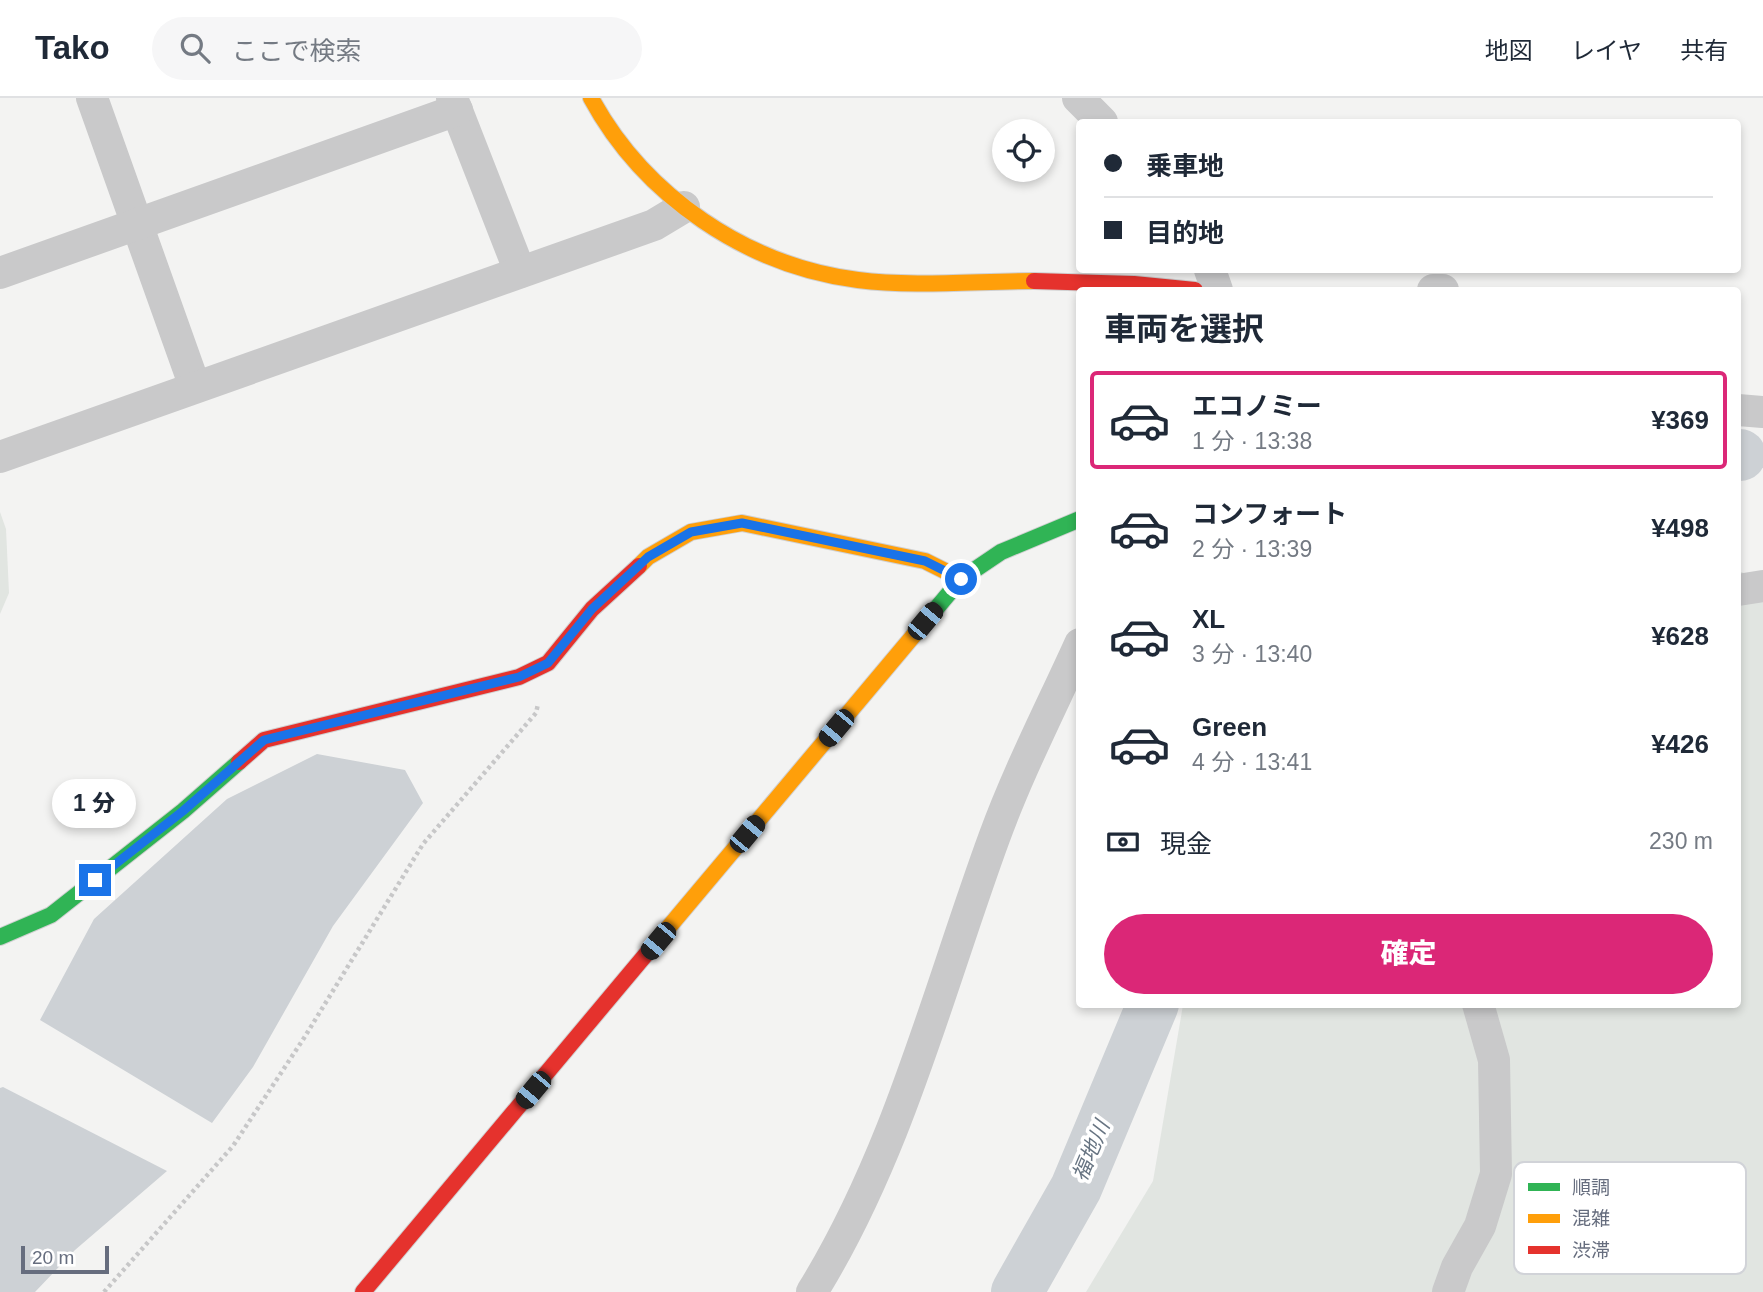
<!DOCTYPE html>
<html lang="ja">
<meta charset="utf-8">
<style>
:root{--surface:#fff;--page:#f6f6f7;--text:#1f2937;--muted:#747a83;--line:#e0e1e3;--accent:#db2777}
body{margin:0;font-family:Arial,"Noto Sans JP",sans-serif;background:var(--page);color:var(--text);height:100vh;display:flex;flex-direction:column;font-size:26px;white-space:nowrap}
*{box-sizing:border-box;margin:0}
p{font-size:23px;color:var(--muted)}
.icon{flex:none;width:38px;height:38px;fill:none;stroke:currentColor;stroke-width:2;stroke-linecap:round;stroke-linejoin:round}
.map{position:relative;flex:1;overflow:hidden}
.panel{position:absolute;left:1076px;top:189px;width:665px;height:721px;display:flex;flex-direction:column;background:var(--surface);border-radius:7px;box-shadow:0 4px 10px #0003}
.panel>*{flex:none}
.top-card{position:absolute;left:1076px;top:21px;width:665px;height:154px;border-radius:7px;box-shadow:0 4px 10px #0003;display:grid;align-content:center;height:154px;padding:0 28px;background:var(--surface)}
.tools{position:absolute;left:992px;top:21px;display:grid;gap:14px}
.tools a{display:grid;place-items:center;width:63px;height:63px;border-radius:50%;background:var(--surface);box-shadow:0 4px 10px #0003;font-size:35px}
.scale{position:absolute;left:21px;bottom:18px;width:88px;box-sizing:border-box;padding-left:7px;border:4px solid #666d7e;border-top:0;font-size:19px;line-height:24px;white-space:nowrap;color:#666d7e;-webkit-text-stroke:5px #fff;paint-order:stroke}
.end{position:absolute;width:32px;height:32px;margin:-16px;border:9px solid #1a73e8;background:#fff;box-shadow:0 0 0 4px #fff}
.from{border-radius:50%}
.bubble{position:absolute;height:49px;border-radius:24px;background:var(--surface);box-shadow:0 4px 10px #0003;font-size:23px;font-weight:800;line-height:49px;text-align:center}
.car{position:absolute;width:21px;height:42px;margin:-21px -10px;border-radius:9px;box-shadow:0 0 5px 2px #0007;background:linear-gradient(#222 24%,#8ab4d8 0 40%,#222 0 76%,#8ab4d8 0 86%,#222 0)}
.top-card b{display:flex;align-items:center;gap:24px;height:66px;font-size:26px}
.top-card b+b{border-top:2px solid var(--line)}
.top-card i{width:18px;height:18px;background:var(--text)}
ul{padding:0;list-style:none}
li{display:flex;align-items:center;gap:21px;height:98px;margin:0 14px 10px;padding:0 14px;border:4px solid transparent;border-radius:7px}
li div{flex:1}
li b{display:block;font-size:26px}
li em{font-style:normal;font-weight:800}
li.current{border-color:var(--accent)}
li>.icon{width:63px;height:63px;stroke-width:1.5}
h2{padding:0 28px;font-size:32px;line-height:84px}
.pay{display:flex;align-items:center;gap:18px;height:77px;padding:0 28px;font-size:26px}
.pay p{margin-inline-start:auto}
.cta{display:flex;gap:14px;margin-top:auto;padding:14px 28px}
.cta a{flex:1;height:80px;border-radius:42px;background:var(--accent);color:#fff;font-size:28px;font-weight:800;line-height:80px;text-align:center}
header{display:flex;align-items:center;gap:42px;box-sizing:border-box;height:98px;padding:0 35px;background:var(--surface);border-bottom:2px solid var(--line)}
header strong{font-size:33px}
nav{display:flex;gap:38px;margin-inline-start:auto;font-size:24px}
.search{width:490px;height:63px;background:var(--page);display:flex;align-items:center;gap:18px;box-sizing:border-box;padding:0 24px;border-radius:38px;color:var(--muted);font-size:26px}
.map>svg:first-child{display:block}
</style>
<header>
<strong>Tako</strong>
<div class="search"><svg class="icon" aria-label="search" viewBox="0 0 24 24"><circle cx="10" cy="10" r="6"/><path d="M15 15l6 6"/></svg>ここで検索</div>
<nav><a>地図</a><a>レイヤ</a><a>共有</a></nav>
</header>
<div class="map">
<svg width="1763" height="1194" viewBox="0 0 1763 1194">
<rect width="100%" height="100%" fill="#f3f3f2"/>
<!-- green -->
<g fill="#e1e5e1">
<path d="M0,414L6,431L9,495L0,516Z"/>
<path d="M1738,473L1763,481V1194H1086L1153,1083L1183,907L1738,906Z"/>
</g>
<!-- water -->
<g fill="#cdd1d5">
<path d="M317,656L405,672L423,705L333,828L253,969L212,1025L40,922L94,821L227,701Z"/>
<path d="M3,989L167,1073L75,1152L35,1194H0V990Z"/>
</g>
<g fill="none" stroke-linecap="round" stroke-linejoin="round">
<!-- river -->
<g stroke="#cdd1d5" stroke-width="52">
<path d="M1738,357H1740"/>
<path d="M1017,1194L1076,1090L1153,906"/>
</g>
<defs>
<g id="fast">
<path d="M914,537L961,481L1001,454L1080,421"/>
<path d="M0,839L51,817L183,713L239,664"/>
</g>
<g id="slow">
<path d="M591,0C644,98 747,168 858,182C913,189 978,183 1034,183"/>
<path d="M639,468L648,459L691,434L742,425L925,463L961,481"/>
<path d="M663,836L914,537"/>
</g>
<g id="jam">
<path d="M1034,183L1134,186L1195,192"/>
<path d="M239,664L264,642L519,579L548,565L592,511L639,468"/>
<path d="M363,1194L663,836"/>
</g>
</defs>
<!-- fast casing -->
<use href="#fast" stroke="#d0d0d1" stroke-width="18"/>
<!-- slow casing -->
<use href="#slow" stroke="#d0d0d1" stroke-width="18"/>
<!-- jam casing -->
<use href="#jam" stroke="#d0d0d1" stroke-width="18"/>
<!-- path -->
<path stroke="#c7c7c8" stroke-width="4.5" stroke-dasharray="3.5 3.5" stroke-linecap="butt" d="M104,1194L233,1048L304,940L423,746L536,615L538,606"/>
<!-- street -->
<g stroke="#c9c9ca" stroke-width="32">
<path d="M92,0L195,289"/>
<path d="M452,0L520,174"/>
<path d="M1078,0L1102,24"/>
<path d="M1210,172L1217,192"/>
<path d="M0,175L457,12"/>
<path d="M1433,192H1443"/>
<path d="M1738,312L1763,314"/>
<path d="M0,359L654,127L684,109"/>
<path d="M1738,492L1763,488"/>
<path d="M812,1194C898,1055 938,893 994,740C1018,674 1051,610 1080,546"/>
<path d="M1448,1194L1457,1169L1480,1128L1496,1076L1494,962L1478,906"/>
</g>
<!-- fast -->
<use href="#fast" stroke="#30b455" stroke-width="16"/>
<!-- slow -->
<use href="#slow" stroke="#ff9f0a" stroke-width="16"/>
<!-- jam -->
<use href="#jam" stroke="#e5322d" stroke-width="16"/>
</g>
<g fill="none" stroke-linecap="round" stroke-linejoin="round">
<!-- route -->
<path stroke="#1a73e8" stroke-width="9" d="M95,782L183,713L264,642L519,579L548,565L592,511L648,459L691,434L742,425L925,463L961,481"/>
</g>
<g text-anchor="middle" stroke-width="7" stroke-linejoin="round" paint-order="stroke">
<!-- water labels -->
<g font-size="21" font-style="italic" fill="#677482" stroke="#fff">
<text transform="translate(1091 1053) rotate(-67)" y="7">福地川</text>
</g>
</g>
<!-- legend -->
<rect x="1514" y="1064" width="232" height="112" rx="10" fill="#fff" stroke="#d1d3d8" stroke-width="2"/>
<rect x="1528" y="1085" width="32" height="8" fill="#30b455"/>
<rect x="1528" y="1116" width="32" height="9" fill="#ff9f0a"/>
<rect x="1528" y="1148" width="32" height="8" fill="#e5322d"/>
<g font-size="19" fill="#666d7e">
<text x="1572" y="1096">順調</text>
<text x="1572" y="1127">混雑</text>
<text x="1572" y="1159">渋滞</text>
</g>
</svg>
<div class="tools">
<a><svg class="icon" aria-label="locate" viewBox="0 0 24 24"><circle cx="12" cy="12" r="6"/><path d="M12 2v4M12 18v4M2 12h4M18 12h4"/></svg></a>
</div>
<div class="scale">20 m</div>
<i class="end from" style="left:961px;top:481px"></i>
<i class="end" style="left:95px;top:782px"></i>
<div class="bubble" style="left:52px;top:681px;width:84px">1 分</div>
<i class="car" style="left:925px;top:523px;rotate:40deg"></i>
<i class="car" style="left:836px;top:630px;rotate:220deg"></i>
<i class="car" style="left:747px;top:736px;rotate:40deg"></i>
<i class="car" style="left:658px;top:843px;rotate:220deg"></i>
<i class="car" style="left:533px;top:992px;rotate:220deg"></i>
<div class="top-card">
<b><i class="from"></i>乗車地</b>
<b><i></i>目的地</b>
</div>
<section class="panel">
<h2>車両を選択</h2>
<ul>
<li class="current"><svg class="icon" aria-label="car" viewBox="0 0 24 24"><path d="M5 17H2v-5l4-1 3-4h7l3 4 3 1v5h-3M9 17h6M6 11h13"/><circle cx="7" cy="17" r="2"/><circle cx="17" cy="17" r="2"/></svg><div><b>エコノミー</b><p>1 分 · 13:38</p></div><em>¥369</em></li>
<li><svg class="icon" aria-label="car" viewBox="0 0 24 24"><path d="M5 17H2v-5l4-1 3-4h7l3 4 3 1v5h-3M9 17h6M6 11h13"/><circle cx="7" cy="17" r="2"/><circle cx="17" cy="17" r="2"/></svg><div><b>コンフォート</b><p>2 分 · 13:39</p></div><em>¥498</em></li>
<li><svg class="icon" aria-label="car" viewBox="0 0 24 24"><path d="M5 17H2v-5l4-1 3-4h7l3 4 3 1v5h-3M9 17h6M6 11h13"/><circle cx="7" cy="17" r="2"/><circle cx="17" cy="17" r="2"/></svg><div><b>XL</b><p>3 分 · 13:40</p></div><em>¥628</em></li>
<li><svg class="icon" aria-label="car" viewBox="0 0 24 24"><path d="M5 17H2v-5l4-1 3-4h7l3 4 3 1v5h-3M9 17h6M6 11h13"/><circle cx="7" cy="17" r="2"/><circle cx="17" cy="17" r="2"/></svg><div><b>Green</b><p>4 分 · 13:41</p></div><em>¥426</em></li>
</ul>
<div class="pay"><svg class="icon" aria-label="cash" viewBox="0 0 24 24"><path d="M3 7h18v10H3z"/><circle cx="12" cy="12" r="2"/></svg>現金<p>230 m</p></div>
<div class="cta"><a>確定</a></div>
</section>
</div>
